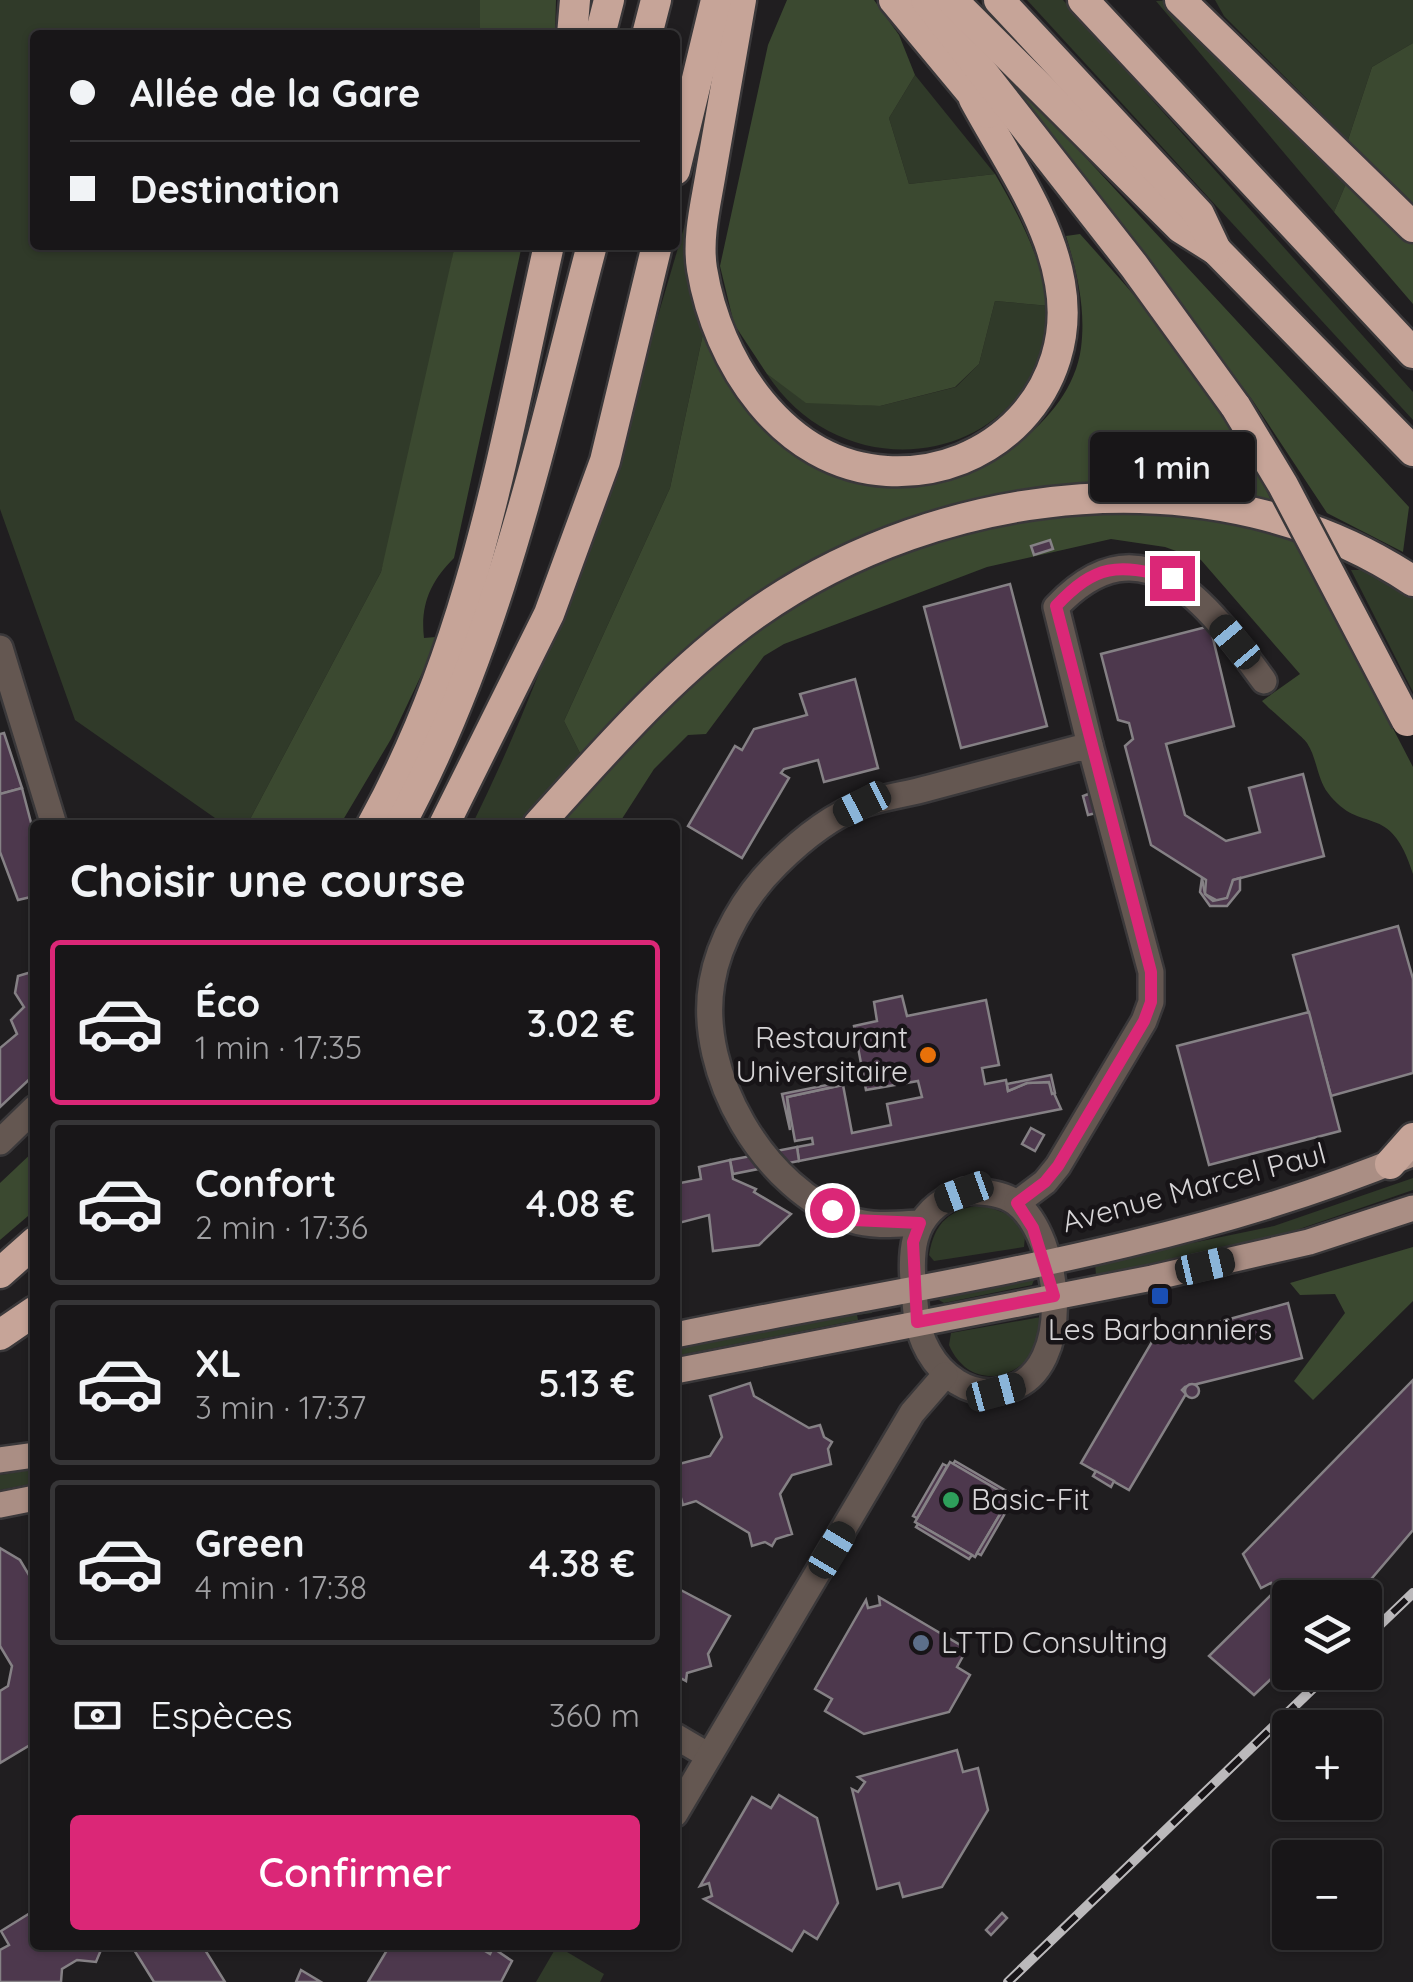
<!DOCTYPE html>
<html lang="fr">
<meta charset="utf-8">
<style>
:root{--surface:#181618;--page:#252325;--text:#f1f3f6;--muted:#9f9fa2;--line:#363537;--accent:#db2777}
body{margin:0;font-family:Quicksand,sans-serif;background:var(--page);color:var(--text);height:100vh;display:flex;flex-direction:column;font-size:38px;white-space:nowrap}
*{box-sizing:border-box;margin:0}
p{font-size:32px;color:var(--muted)}
.icon{flex:none;width:55px;height:55px;fill:none;stroke:currentColor;stroke-width:2;stroke-linecap:round;stroke-linejoin:round}
.map{position:relative;flex:1;overflow:hidden}
.panel{position:absolute;left:30px;top:820px;width:650px;height:1130px;display:flex;flex-direction:column;background:var(--surface);border-radius:10px;box-shadow:0 2px 8px #0004,0 0 0 2px var(--line)}
.panel>*{flex:none}
.hud{position:absolute;left:30px;top:30px;width:650px;height:220px;border-radius:10px;box-shadow:0 2px 8px #0004,0 0 0 2px var(--line);display:grid;align-content:center;height:220px;padding:0 40px;background:var(--surface)}
.buttons{position:absolute;left:1272px;top:1580px;display:grid;gap:20px}
.buttons a{display:grid;place-items:center;width:110px;height:110px;border-radius:10px;background:var(--surface);box-shadow:0 2px 8px #0004,0 0 0 2px var(--line);font-size:50px}
.end{position:absolute;width:45px;height:45px;margin:-22px;border:12px solid #db2777;background:#fff;box-shadow:0 0 0 5px #fff}
.from{border-radius:50%}
.bubble{position:absolute;height:70px;border-radius:10px;background:var(--surface);box-shadow:0 2px 8px #0004,0 0 0 2px var(--line);font-size:32px;font-weight:600;line-height:70px;text-align:center}
.car{position:absolute;width:30px;height:60px;margin:-30px -15px;border-radius:12px;box-shadow:0 0 8px 2px #0007;background:linear-gradient(#222 24%,#8ab4d8 0 40%,#222 0 76%,#8ab4d8 0 86%,#222 0)}
.hud b{display:flex;align-items:center;gap:35px;height:95px;font-size:38px}
.hud b+b{border-top:2px solid var(--line)}
.hud i{width:25px;height:25px;background:var(--text)}
ul{padding:0;list-style:none}
li{display:flex;align-items:center;gap:30px;height:165px;margin:0 20px 15px;padding:0 20px;border:5px solid var(--line);border-radius:10px}
li div{flex:1}
li b{display:block;font-size:38px}
li em{font-style:normal;font-weight:600}
li.on{border-color:var(--accent)}
li>.icon{width:90px;height:90px;stroke-width:1.5}
h2{padding:0 40px;font-size:45px;line-height:120px}
.pay{display:flex;align-items:center;gap:25px;height:110px;padding:0 40px;font-size:38px}
.pay p{margin-inline-start:auto}
.cta{display:flex;gap:20px;margin-top:auto;padding:20px 40px}
.cta a{flex:1;height:115px;border-radius:10px;background:var(--accent);color:#fff;font-size:40px;font-weight:600;line-height:115px;text-align:center}
.map>svg:first-child{display:block}
</style>
<div class="map">
<svg width="1413" height="1982" viewBox="0 0 1413 1982">
<rect width="100%" height="100%" fill="#201e20"/>
<!-- green -->
<g fill="#303a29">
<path d="M0,0H480V35H35V245H455L411,466L381,572L247,825H225L75,720L0,509Z"/>
<path d="M1027,0H1063L1413,392V420Z"/>
<path d="M1176,0L1351,172L1334,212L1156,1Z"/>
<path d="M1215,0H1413V43L1372,67L1348,140L1224,16Z"/>
<path d="M915,75L995,174L909,184L889,118Z"/>
<path d="M688,214L703,334L670,488L564,721L582,757L520,825H472C569,628 626,424 688,214Z"/>
<path d="M995,301L1050,306C1043,462 849,500 767,374L806,402L880,406L956,387L979,364Z"/>
<path d="M1351,570H1380L1413,598V692Z"/>
<path d="M1413,1178V1190L1276,1237L1096,1275L1095,1263L1274,1226Z"/>
<path d="M983,1205L1010,1215L1025,1236L1024,1247L934,1261L929,1255C934,1223 950,1208 983,1205Z"/>
<path d="M1030,1277L1034,1280L1032,1285L944,1303L939,1300L942,1295Z"/>
<path d="M871,1307L872,1313L857,1315L858,1320L675,1356V1345Z"/>
<path d="M1041,1317C1044,1375 973,1401 949,1345L951,1333Z"/>
<path d="M35,1469V1483L0,1490V1475Z"/>
<path d="M557,1946L604,1974L600,1982H536Z"/>
</g>
<!-- forest -->
<g fill="#3b4930">
<path d="M480,0H556L555,35H480Z"/>
<path d="M787,0H874L899,35L915,75L889,118L909,184L995,174C1020,217 1040,256 1050,306L995,301L979,364L955,387L880,406L806,403L767,374L734,324L720,266L768,45Z"/>
<path d="M1413,43V203L1348,140L1372,67Z"/>
<path d="M1001,66L1409,507L1403,552L1327,513L1253,401L1173,294L998,78Z"/>
<path d="M1351,172L1413,235V304L1334,212Z"/>
<path d="M1080,234C1157,320 1222,393 1271,500L1157,486L1101,485L1026,489L952,509L734,613L656,677L582,757L564,721L670,488L703,334C721,361 737,392 759,416C782,442 842,479 877,484C956,498 1070,431 1081,348C1086,308 1077,273 1066,236Z"/>
<path d="M455,245H522L454,558C431,581 420,604 424,638L436,637L434,648L391,739L340,825H247L381,572Z"/>
<path d="M1151,510L1288,526L1413,767V874C1390,799 1361,837 1328,793C1317,779 1317,758 1307,743C1302,736 1271,711 1262,701L1300,674L1201,560L1165,547L1111,539L987,567L784,644L764,656L706,734L688,735L654,769L618,825H558L617,754L748,632L810,595L891,558L974,529L1038,516Z"/>
<path d="M35,1150V1210L0,1240V1183Z"/>
<path d="M1413,1247V1301L1313,1400L1294,1381L1345,1313L1335,1294L1300,1295L1290,1283Z"/>
</g>
<!-- building -->
<g fill="#4d384d" stroke="#858185" stroke-width="2.5">
<path d="M1050,540L1053,549L1034,555L1031,546Z"/>
<path d="M1010,584L1047,726L961,748L924,607Z"/>
<path d="M1210,626L1234,726L1166,744L1185,815L1226,841L1260,832L1249,788L1303,774L1324,856L1233,880L1230,896L1220,902L1205,894L1206,880L1151,845L1125,746L1133,739L1129,723L1118,720L1101,654Z"/>
<path d="M855,679L878,768L824,782L818,760L784,769L781,773L789,778L742,858L688,826L735,746L742,750L754,729L807,715L800,694Z"/>
<path d="M4,733L22,788L0,794V734Z"/>
<path d="M22,788L35,838V896L18,900L0,852V794Z"/>
<path d="M1091,793L1096,813L1088,815L1083,796Z"/>
<path d="M1202,878L1205,894L1213,901L1227,898L1233,880L1240,878V890L1227,906H1210L1200,892Z"/>
<path d="M1398,926L1413,979V1073L1331,1096L1293,955Z"/>
<path d="M35,971V1074L0,1107V1048L17,1034L11,1020L24,1007L15,993L18,976Z"/>
<path d="M902,996L907,1016L986,1000L999,1065L982,1068L985,1084L1006,1080L1008,1091L1027,1083L1049,1082L1061,1109L799,1161L797,1147L813,1144L812,1138L795,1141L787,1097L843,1085L852,1133L891,1125L887,1104L922,1097L918,1081L866,1090L854,1026L877,1021L874,1002Z"/>
<path d="M1309,1012L1340,1131L1209,1165L1177,1046Z"/>
<path d="M1051,1075L1055,1093L1052,1094L1049,1082L1027,1083L1008,1091L1007,1084Z"/>
<path d="M842,1082V1085L787,1097L790,1130L782,1094Z"/>
<path d="M1031,1128L1044,1135L1035,1151L1022,1144Z"/>
<path d="M797,1147L799,1161L733,1174L730,1160Z"/>
<path d="M730,1160L733,1179L756,1189L754,1192L791,1214L759,1245L713,1251L709,1215L675,1224V1184L701,1179L699,1167Z"/>
<path d="M1288,1303L1302,1358L1185,1387L1182,1390L1186,1394L1129,1490L1081,1463L1153,1340Z"/>
<path d="M1413,1380V1530L1355,1598H1290V1661L1254,1695L1209,1656L1275,1591L1271,1583L1261,1588L1243,1554Z"/>
<path d="M750,1383L754,1396L809,1428L820,1425L824,1437L832,1442L828,1449L831,1464L792,1475L787,1483L780,1494L792,1534L776,1539L772,1546L765,1542L752,1546L749,1533L696,1501L683,1505L675,1477V1465L710,1456L722,1437L710,1396Z"/>
<circle cx="1192" cy="1391" r="7"/>
<path d="M955,1461L1008,1492L1006,1495L953,1464Z"/>
<path d="M950,1462L1010,1497L975,1557L915,1522Z"/>
<path d="M943,1464L947,1466L917,1518L913,1516Z"/>
<path d="M1096,1471L1114,1481L1111,1487L1093,1476Z"/>
<path d="M1008,1501L1011,1503L981,1555L977,1553Z"/>
<path d="M918,1524L972,1555L969,1559L916,1527Z"/>
<path d="M0,1548L20,1560L35,1585V1742L0,1763V1691L8,1686L12,1666L0,1646Z"/>
<path d="M675,1587L730,1616L708,1654L711,1666L687,1673L686,1681L675,1675Z"/>
<path d="M879,1597L967,1649L957,1667L970,1675L949,1712L864,1734L825,1711L832,1699L815,1689L866,1600L868,1608L880,1605Z"/>
<path d="M957,1750L963,1772L978,1768L988,1810L942,1887L903,1897L899,1883L877,1889L852,1789L858,1792L865,1782L858,1777Z"/>
<path d="M779,1795L817,1818L838,1903L817,1939L804,1931L792,1951L704,1899L712,1896L709,1883L700,1886L752,1797L771,1808Z"/>
<path d="M35,1910V1945H103L96,1962L77,1960L62,1969L61,1982H0V1950L9,1945L1,1931Z"/>
<path d="M1002,1913L1007,1918L991,1935L986,1930Z"/>
<path d="M131,1945H202L225,1982H154Z"/>
<path d="M390,1945H475L490,1954L493,1948L512,1961L501,1982H368Z"/>
<path d="M301,1970L321,1982H296Z"/>
</g>
<g fill="none" stroke-linecap="round" stroke-linejoin="round">
<defs>
<g id="minor">
<path d="M0,648L54,825"/>
<path d="M1090,745L1056,607C1144,514 1210,607 1264,681"/>
<path d="M0,1142L35,1108"/>
<path d="M964,1191C981,1192 1002,1192 1016,1203C1060,1236 1077,1370 1008,1389C991,1394 973,1392 957,1382C933,1367 919,1340 916,1312C910,1257 904,1213 964,1191Z"/>
<path d="M919,1223C898,1224 873,1227 852,1220C764,1190 696,1073 712,982C719,940 746,894 777,864C801,840 831,816 863,804C884,797 908,794 929,788C983,774 1036,759 1090,745L1151,972V1002L1144,1021L1058,1166L1045,1182L1017,1203"/>
<path d="M675,1736L709,1756"/>
<path d="M675,1814L912,1413L945,1375"/>
</g>
<g id="major">
<path d="M675,1335C919,1285 1176,1252 1407,1156"/>
<path d="M675,1371L1152,1278L1309,1242L1413,1208"/>
<path d="M0,1460L35,1455"/>
<path d="M0,1505L35,1498"/>
</g>
<g id="highway">
<path d="M741,0C731,57 721,114 711,172C706,203 697,237 702,269C717,362 783,465 887,471C993,477 1079,389 1060,283C1049,217 1005,157 974,99"/>
<path d="M894,0L988,113"/>
<path d="M926,0L1134,266L1236,407"/>
<path d="M952,0L1181,228L1216,250L1413,451"/>
<path d="M999,0L1199,214L1216,250"/>
<path d="M1083,0L1413,353"/>
<path d="M1180,0L1413,227"/>
<path d="M572,35L575,0"/>
<path d="M600,35L609,0"/>
<path d="M647,35L656,0"/>
<path d="M675,170L716,0"/>
<path d="M372,825C473,643 504,446 549,245"/>
<path d="M400,825C498,644 540,443 592,245"/>
<path d="M444,825L549,614L605,461L657,245"/>
<path d="M538,825C605,751 673,672 755,614C942,482 1218,451 1413,581"/>
<path d="M1390,1164L1413,1138"/>
<path d="M0,1273L35,1242"/>
<path d="M0,1335L35,1311"/>
</g>
</defs>
<!-- minor casing -->
<use href="#minor" stroke="#3a383a" stroke-width="30"/>
<!-- major casing -->
<use href="#major" stroke="#3a383a" stroke-width="30"/>
<!-- highway casing -->
<use href="#highway" stroke="#3a383a" stroke-width="35"/>
<!-- minor -->
<use href="#minor" stroke="#645751" stroke-width="25"/>
<!-- major -->
<use href="#major" stroke="#aa8e84" stroke-width="25"/>
<!-- highway -->
<use href="#highway" stroke="#c6a498" stroke-width="30"/>
<defs>
<g id="rail">
<path d="M1365,1639L1413,1593"/>
<path d="M1008,1982L1330,1672"/>
</g>
</defs>
<!-- rail casing -->
<use href="#rail" stroke="#bbb9bb" stroke-width="10"/>
<!-- rail -->
<use href="#rail" stroke="#171417" stroke-width="6" stroke-dasharray="19" stroke-linecap="butt"/>
<defs>
<path id="highway-bridge" d="M1236,407L1283,485L1407,721"/>
</defs>
<!-- highway-bridge casing -->
<use href="#highway-bridge" stroke="#3a383a" stroke-width="35" stroke-linecap="butt"/>
<!-- highway-bridge -->
<use href="#highway-bridge" stroke="#c6a498" stroke-width="30"/>
</g>
<g fill="none" stroke-linecap="round" stroke-linejoin="round">
<!-- route -->
<path stroke="#db2777" stroke-width="12" d="M832,1210L853,1220L920,1223L913,1242L917,1322L1054,1296L1033,1228L1017,1203L1045,1182L1058,1166L1144,1021L1151,1002V972L1056,606C1096,564 1117,563 1172,578"/>
</g>
<!-- markers -->
<circle fill="#e8710a" stroke="#171417" stroke-width="4" cx="928" cy="1055" r="10"/>
<rect fill="#1a4fb4" stroke="#171417" stroke-width="4" x="1150" y="1286" width="20" height="20" rx="5"/>
<circle fill="#2e9e5b" stroke="#171417" stroke-width="4" cx="951" cy="1500" r="10"/>
<circle fill="#5c6f8a" stroke="#171417" stroke-width="4" cx="921" cy="1643" r="10"/>
<g text-anchor="middle" stroke-width="9" stroke-linejoin="round" paint-order="stroke">
<!-- poi labels -->
<g font-size="30" fill="#d7d5d7" stroke="#171417" text-anchor="start">
<text x="908" y="1048" text-anchor="end">Restaurant<tspan x="908" dy="34">Universitaire</tspan></text>
<text x="1160" y="1340" text-anchor="middle">Les Barbanniers</text>
<text x="971" y="1510">Basic-Fit</text>
<text x="941" y="1653">LTTD Consulting</text>
</g>
<!-- street labels -->
<g font-size="30" fill="#d7d5d7" stroke="#171417">
<text transform="translate(1194 1188) rotate(-15)" y="10">Avenue Marcel Paul</text>
</g>
</g>
</svg>
<div class="buttons">
<a><svg class="icon" aria-label="layers" viewBox="0 0 24 24"><path d="M12 4l9 5-9 5-9-5zM3 14l9 5 9-5"/></svg></a>
<a>+</a>
<a>−</a>
</div>
<i class="end from" style="left:832px;top:1210px"></i>
<i class="end" style="left:1172px;top:578px"></i>
<div class="bubble" style="left:1090px;top:432px;width:165px">1 min</div>
<i class="car" style="left:1235px;top:642px;rotate:320deg"></i>
<i class="car" style="left:862px;top:804px;rotate:243deg"></i>
<i class="car" style="left:964px;top:1192px;rotate:250deg"></i>
<i class="car" style="left:1205px;top:1266px;rotate:77deg"></i>
<i class="car" style="left:996px;top:1392px;rotate:75deg"></i>
<i class="car" style="left:832px;top:1550px;rotate:31deg"></i>
<div class="hud">
<b><i class="from"></i>Allée de la Gare</b>
<b><i></i>Destination</b>
</div>
<section class="panel">
<h2>Choisir une course</h2>
<ul>
<li class="on"><svg class="icon" aria-label="car" viewBox="0 0 24 24"><path d="M5 17H2v-5l4-1 3-4h7l3 4 3 1v5h-3M9 17h6M6 11h13"/><circle cx="7" cy="17" r="2"/><circle cx="17" cy="17" r="2"/></svg><div><b>Éco</b><p>1 min · 17:35</p></div><em>3.02 €</em></li>
<li><svg class="icon" aria-label="car" viewBox="0 0 24 24"><path d="M5 17H2v-5l4-1 3-4h7l3 4 3 1v5h-3M9 17h6M6 11h13"/><circle cx="7" cy="17" r="2"/><circle cx="17" cy="17" r="2"/></svg><div><b>Confort</b><p>2 min · 17:36</p></div><em>4.08 €</em></li>
<li><svg class="icon" aria-label="car" viewBox="0 0 24 24"><path d="M5 17H2v-5l4-1 3-4h7l3 4 3 1v5h-3M9 17h6M6 11h13"/><circle cx="7" cy="17" r="2"/><circle cx="17" cy="17" r="2"/></svg><div><b>XL</b><p>3 min · 17:37</p></div><em>5.13 €</em></li>
<li><svg class="icon" aria-label="car" viewBox="0 0 24 24"><path d="M5 17H2v-5l4-1 3-4h7l3 4 3 1v5h-3M9 17h6M6 11h13"/><circle cx="7" cy="17" r="2"/><circle cx="17" cy="17" r="2"/></svg><div><b>Green</b><p>4 min · 17:38</p></div><em>4.38 €</em></li>
</ul>
<div class="pay"><svg class="icon" aria-label="cash" viewBox="0 0 24 24"><path d="M3 7h18v10H3z"/><circle cx="12" cy="12" r="2"/></svg>Espèces<p>360 m</p></div>
<div class="cta"><a>Confirmer</a></div>
</section>
</div>
